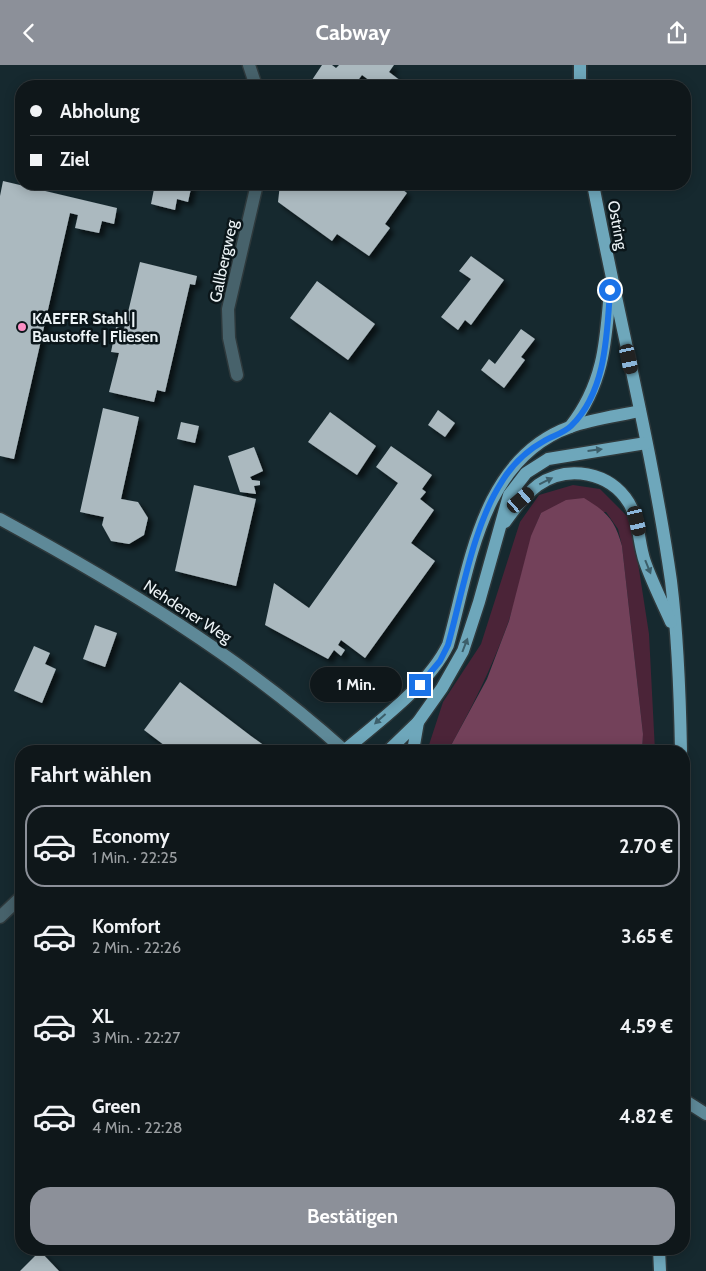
<!DOCTYPE html>
<html lang="de">
<meta charset="utf-8">
<style>
:root{--surface:#0f171a;--page:#1d2427;--text:#f1f3f6;--muted:#9b9fa2;--line:#2f3639;--accent:#8c9099}
body{margin:0;font-family:Cabin,sans-serif;background:var(--page);color:var(--text);height:100vh;display:flex;flex-direction:column;font-size:19px;white-space:nowrap}
*{box-sizing:border-box;margin:0}
p{font-size:16px;color:var(--muted)}
.icon{flex:none;width:28px;height:28px;fill:none;stroke:currentColor;stroke-width:2;stroke-linecap:round;stroke-linejoin:round}
.map{position:relative;flex:1;overflow:hidden}
.side{position:absolute;left:15px;top:680px;width:675px;height:510px;display:flex;flex-direction:column;background:var(--surface);border-radius:20px;box-shadow:0 2px 12px #0003,0 0 0 1px var(--line)}
.side>*{flex:none}
.top-card{position:absolute;left:15px;top:15px;width:676px;height:110px;border-radius:20px;box-shadow:0 2px 12px #0003,0 0 0 1px var(--line);display:grid;align-content:center;height:110px;padding:0 15px;background:var(--surface)}
.end{position:absolute;width:22px;height:22px;margin:-11px;border:6px solid #1a73e8;background:#fff;box-shadow:0 0 0 2px #fff}
.from{border-radius:50%}
.bubble{position:absolute;height:35px;border-radius:18px;background:var(--surface);box-shadow:0 2px 12px #0003,0 0 0 1px var(--line);font-size:16px;font-weight:800;line-height:35px;text-align:center}
.car{position:absolute;width:15px;height:30px;margin:-15px -8px;border-radius:6px;box-shadow:0 0 4px 1px #0007;background:linear-gradient(#222 24%,#8ab4d8 0 40%,#222 0 76%,#8ab4d8 0 86%,#222 0)}
.top-card b{display:flex;align-items:center;gap:18px;height:48px;font-size:19px}
.top-card b+b{border-top:1px solid var(--line)}
.top-card i{width:12px;height:12px;background:var(--text)}
ul{padding:0;list-style:none}
li{display:flex;align-items:center;gap:15px;height:82px;margin:0 10px 8px;padding:0 5px;border:2px solid transparent;border-radius:20px}
li div{flex:1}
li b{display:block;font-size:19px}
li em{font-style:normal;font-weight:800}
li.selected{border-color:var(--accent)}
li>.icon{width:45px;height:45px;stroke-width:1.5}
h2{padding:0 15px;font-size:22px;line-height:60px}
.action{display:flex;gap:10px;margin-top:auto;padding:10px 15px}
.action a{flex:1;height:58px;border-radius:20px;background:var(--accent);color:#fff;font-size:20px;font-weight:800;line-height:58px;text-align:center}
header{display:flex;justify-content:space-between;align-items:center;height:65px;padding:0 15px;background:var(--accent);color:#fff;font-size:22px;font-weight:800}
.map>svg:first-child{display:block}
</style>
<header><svg class="icon" aria-label="back" viewBox="0 0 24 24"><path d="M15 5l-7 7 7 7"/></svg>Cabway<svg class="icon" aria-label="share" viewBox="0 0 24 24"><path d="M12 15V3M7 8l5-5 5 5M5 13v7h14v-7"/></svg></header>
<div class="map">
<svg width="706" height="1206" viewBox="0 0 706 1206">
<defs>
<filter id="shadow"><feDropShadow dx="4.5" dy="4.5" stdDeviation="2.5" flood-color="#0009"/></filter>
</defs>
<rect width="100%" height="100%" fill="#141f23"/>
<!-- built -->
<path fill="#16292f" fill-rule="evenodd" d="M0,0H706V1206H0ZM21,21H685V119H21ZM21,686H684V1184H21Z"/>
<!-- green -->
<path fill="#4b2438" d="M573,420L600,424L628,452L636,485L649,569L655,686H642L643,669L622,481L618,464L606,447L541,448C525,483 521,522 508,558C492,603 471,644 448,686H427L443,637L481,579L520,457L539,430Z"/>
<!-- forest -->
<path fill="#73415a" d="M584,433C607,447 615,455 622,481L643,669L642,686H448L487,614L509,556L531,471L541,448L566,435Z"/>
<!-- building -->
<g fill="#abb9bf" filter="url(#shadow)">
<path d="M322,0H332L336,3L339,0H394L389,7L405,19L404,21H377L362,10L356,18L359,19L358,21H315L310,18Z"/>
<path d="M3,116L117,143L114,159L102,156L99,168L75,163L78,150L70,148L14,394L0,391V131Z"/>
<path d="M155,119H192L188,137L177,134L175,145L151,139Z"/>
<path d="M280,119H395L407,128L385,159L390,163L369,191L337,169L332,176L278,137Z"/>
<path d="M471,191L504,215L471,260L465,255L458,265L441,252L471,214L459,206Z"/>
<path d="M140,197L197,211L195,220L190,219L165,327L157,325L154,337L109,327L119,288L111,287L116,262L124,264Z"/>
<path d="M317,216L375,259L348,295L290,253Z"/>
<path d="M521,264L535,274L521,292L525,295L504,323L481,305L489,294L495,299Z"/>
<path d="M103,343L139,352L121,434L138,437L148,453L144,470L129,479L111,476L102,460L104,452L80,447Z"/>
<path d="M438,345L455,358L445,372L428,360Z"/>
<path d="M330,347L376,381L357,410L308,377Z"/>
<path d="M181,357L199,361L195,378L177,374Z"/>
<path d="M391,381L432,410L422,424L426,427L420,434L434,445L411,478L435,496L365,593L341,575L338,580L345,585L341,591L334,585L328,594L265,560L274,518L309,543L398,418L376,402Z"/>
<path d="M254,382L263,406L250,412L252,415L260,416V420L254,421L256,429L240,427L228,391Z"/>
<path d="M194,420L256,434L236,521L175,506Z"/>
<path d="M95,560L117,568L105,602L83,594Z"/>
<path d="M34,581L50,588L45,599L56,604L42,638L14,626Z"/>
<path d="M180,617L251,671L272,686H172L144,665Z"/>
<path d="M40,1186L59,1206H20Z"/>
</g>
<g fill="none" stroke-linecap="round" stroke-linejoin="round">
<defs>
<g id="street">
<path d="M249,0L256,21"/>
<path d="M237,310L229,273L228,244L257,119"/>
<path d="M0,852L21,832"/>
</g>
<g id="secondary">
<path d="M0,454C123,521 241,592 345,686"/>
<path d="M684,1035L706,1049"/>
</g>
<g id="primary">
<path d="M580,0V21"/>
<path d="M593,119C618,251 652,383 671,516C678,573 680,630 681,686"/>
<path d="M570,362C604,319 606,276 610,224"/>
<path d="M505,457C515,443 525,430 538,420C568,399 610,407 629,438C640,457 638,477 645,497C652,517 662,537 671,557"/>
<path d="M344,686C379,656 428,621 448,580C470,501 481,394 570,362C592,354 617,351 640,346"/>
<path d="M388,686L418,657L442,623L463,586L479,537L509,430L526,408L548,394L646,378"/>
<path d="M413,686L418,657"/>
<path d="M659,1184L660,1206"/>
</g>
</defs>
<!-- street casing -->
<use href="#street" stroke="#2e393c" stroke-width="15"/>
<!-- secondary casing -->
<use href="#secondary" stroke="#2e393c" stroke-width="15"/>
<!-- primary casing -->
<use href="#primary" stroke="#2e393c" stroke-width="15"/>
<!-- street -->
<use href="#street" stroke="#47626b" stroke-width="12"/>
<!-- secondary -->
<use href="#secondary" stroke="#5e8998" stroke-width="12"/>
<!-- primary -->
<use href="#primary" stroke="#6ea7bb" stroke-width="12"/>
</g>
<!-- one-way arrows -->
<defs><path id="oneway-solid" d="M-6-.8H1V-3.2L6.5 0L1 3.2V.8H-6Z" transform="scale(1.25)"/></defs>
<g fill="#3c5e6a">
<use href="#oneway-solid" transform="translate(595 385) rotate(-7)"/>
<use href="#oneway-solid" transform="translate(546 416) rotate(-26)"/>
<use href="#oneway-solid" transform="translate(648 502) rotate(68)"/>
<use href="#oneway-solid" transform="translate(465 580) rotate(-69)"/>
<use href="#oneway-solid" transform="translate(380 654) rotate(138)"/>
</g>
<g fill="none" stroke-linecap="round" stroke-linejoin="round">
<!-- route -->
<path stroke="#1a73e8" stroke-width="6" d="M420,620L440,596L448,580C462,530 473,462 501,418C511,401 526,386 544,376C552,371 564,368 571,361C606,327 607,270 610,225"/>
</g>
<!-- markers -->
<circle fill="#fb8fc4" stroke="#0b161a" stroke-width="2" cx="22" cy="262" r="5"/>
<g text-anchor="middle" stroke-width="5" stroke-linejoin="round" paint-order="stroke">
<!-- street labels -->
<g font-size="16" fill="#edf4f7" stroke="#0b161a">
<text transform="translate(618 160) rotate(79)" y="6">Ostring</text>
<text transform="translate(223 196) rotate(-78)" y="6">Gallbergweg</text>
<text transform="translate(188 546) rotate(33)" y="6">Nehdener Weg</text>
</g>
<!-- poi labels -->
<g font-size="16" font-weight="bold" fill="#edf4f7" stroke="#0b161a" text-anchor="start">
<text x="32" y="259">KAEFER Stahl |<tspan x="32" dy="18">Baustoffe | Fliesen</tspan></text>
</g>
</g>
</svg>
<i class="end from" style="left:610px;top:225px"></i>
<i class="end" style="left:420px;top:620px"></i>
<div class="bubble" style="left:310px;top:602px;width:92px">1 Min.</div>
<i class="car" style="left:629px;top:294px;rotate:168deg"></i>
<i class="car" style="left:521px;top:435px;rotate:49deg"></i>
<i class="car" style="left:637px;top:456px;rotate:167deg"></i>
<div class="top-card">
<b><i class="from"></i>Abholung</b>
<b><i></i>Ziel</b>
</div>
<section class="side">
<h2>Fahrt wählen</h2>
<ul>
<li class="selected"><svg class="icon" aria-label="car" viewBox="0 0 24 24"><path d="M5 17H2v-5l4-1 3-4h7l3 4 3 1v5h-3M9 17h6M6 11h13"/><circle cx="7" cy="17" r="2"/><circle cx="17" cy="17" r="2"/></svg><div><b>Economy</b><p>1 Min. · 22:25</p></div><em>2.70 €</em></li>
<li><svg class="icon" aria-label="car" viewBox="0 0 24 24"><path d="M5 17H2v-5l4-1 3-4h7l3 4 3 1v5h-3M9 17h6M6 11h13"/><circle cx="7" cy="17" r="2"/><circle cx="17" cy="17" r="2"/></svg><div><b>Komfort</b><p>2 Min. · 22:26</p></div><em>3.65 €</em></li>
<li><svg class="icon" aria-label="car" viewBox="0 0 24 24"><path d="M5 17H2v-5l4-1 3-4h7l3 4 3 1v5h-3M9 17h6M6 11h13"/><circle cx="7" cy="17" r="2"/><circle cx="17" cy="17" r="2"/></svg><div><b>XL</b><p>3 Min. · 22:27</p></div><em>4.59 €</em></li>
<li><svg class="icon" aria-label="car" viewBox="0 0 24 24"><path d="M5 17H2v-5l4-1 3-4h7l3 4 3 1v5h-3M9 17h6M6 11h13"/><circle cx="7" cy="17" r="2"/><circle cx="17" cy="17" r="2"/></svg><div><b>Green</b><p>4 Min. · 22:28</p></div><em>4.82 €</em></li>
</ul>
<div class="action"><a>Bestätigen</a></div>
</section>
</div>
